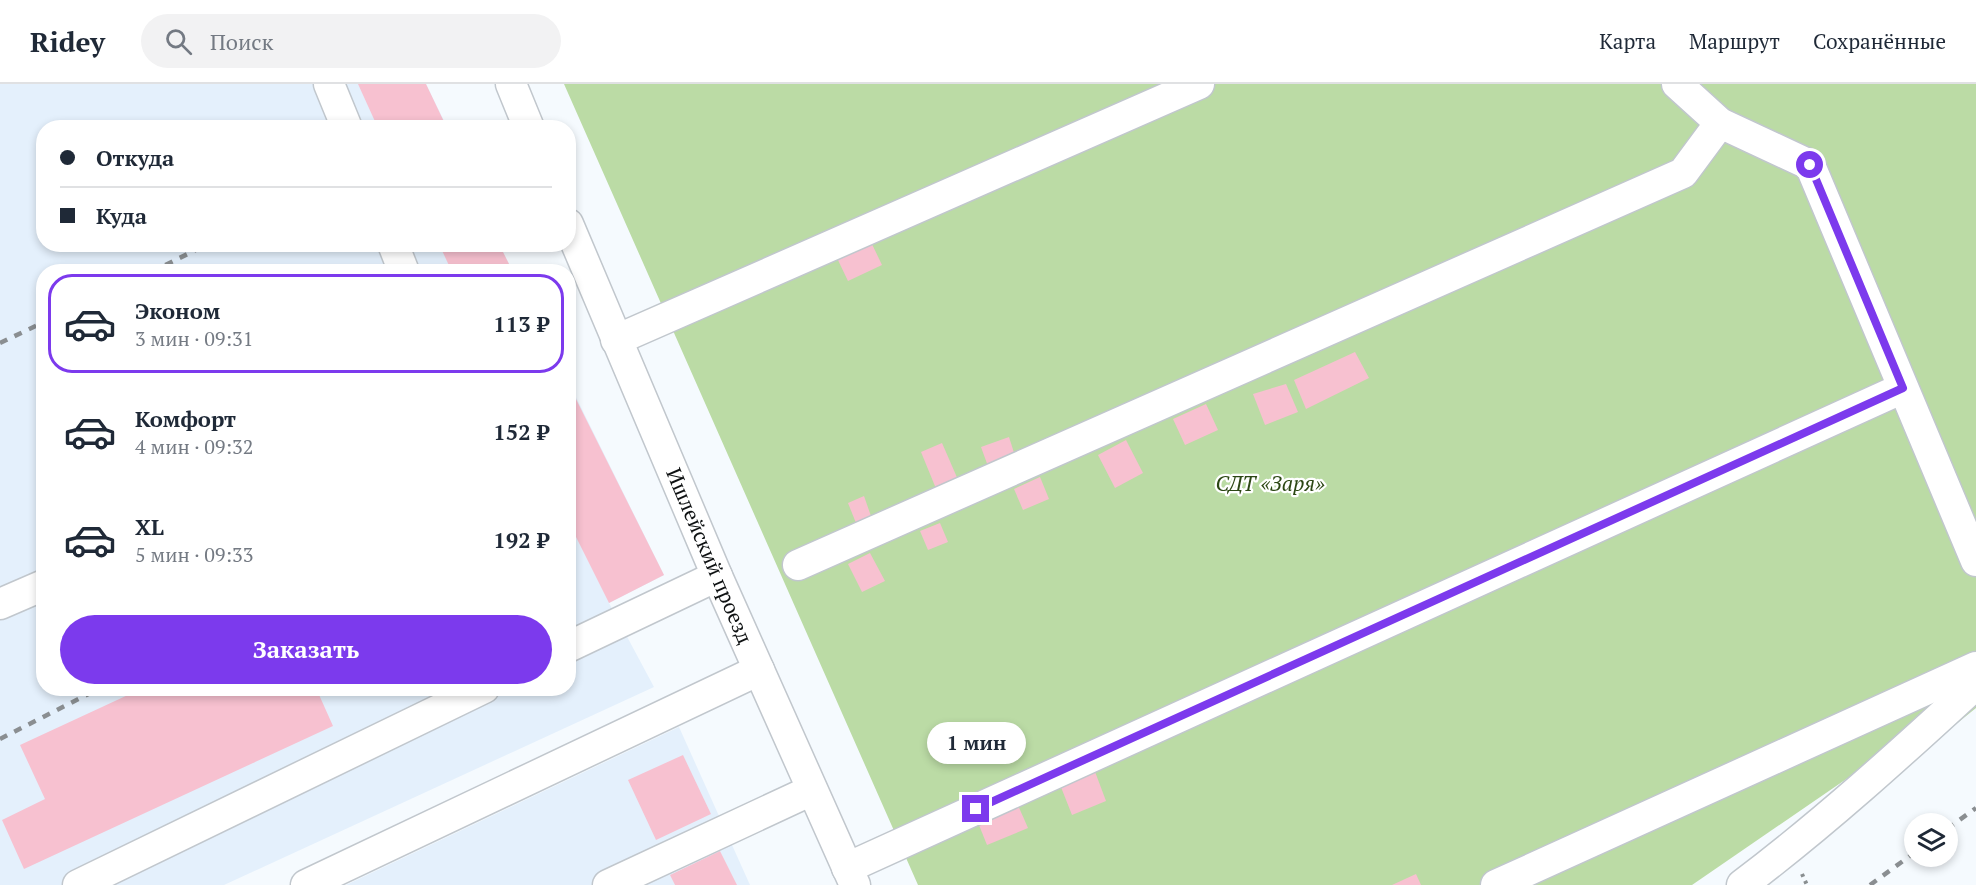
<!DOCTYPE html>
<html lang="ru">
<meta charset="utf-8">
<style>
:root{--surface:#fff;--page:#f2f2f3;--text:#1f2937;--muted:#747a83;--line:#e0e1e3;--accent:#7c3aed}
body{margin:0;font-family:"PT Serif",serif;background:var(--page);color:var(--text);height:100vh;display:flex;flex-direction:column;font-size:22px;white-space:nowrap}
*{box-sizing:border-box;margin:0}
p{font-size:20px;color:var(--muted)}
.icon{flex:none;width:33px;height:33px;fill:none;stroke:currentColor;stroke-width:2;stroke-linecap:round;stroke-linejoin:round}
.map{position:relative;flex:1;overflow:hidden}
.sheet{position:absolute;left:36px;top:180px;width:540px;height:432px;display:flex;flex-direction:column;background:var(--surface);border-radius:24px;box-shadow:0 3px 9px #0003}
.sheet>*{flex:none}
.guide{position:absolute;left:36px;top:36px;width:540px;height:132px;border-radius:24px;box-shadow:0 3px 9px #0003;display:grid;align-content:center;height:132px;padding:0 24px;background:var(--surface)}
.fabs{position:absolute;left:1904px;top:729px;display:grid;gap:12px}
.fabs a{display:grid;place-items:center;width:54px;height:54px;border-radius:50%;background:var(--surface);box-shadow:0 3px 9px #0003;font-size:30px}
.end{position:absolute;width:27px;height:27px;margin:-14px;border:8px solid #7c3aed;background:#fff;box-shadow:0 0 0 3px #fff}
.from{border-radius:50%}
.bubble{position:absolute;height:42px;border-radius:21px;background:var(--surface);box-shadow:0 3px 9px #0003;font-size:20px;font-weight:700;line-height:42px;text-align:center}
.guide b{display:flex;align-items:center;gap:21px;height:57px;font-size:22px}
.guide b+b{border-top:2px solid var(--line)}
.guide i{width:15px;height:15px;background:var(--text)}
ul{padding:10px 0 0;list-style:none}
li{display:flex;align-items:center;gap:18px;height:99px;margin:0 12px 9px;padding:0 12px;border:3px solid transparent;border-radius:24px}
li div{flex:1}
li b{display:block;font-size:22px}
li em{font-style:normal;font-weight:700}
li.active{border-color:var(--accent)}
li>.icon{width:54px;height:54px;stroke-width:1.5}
.action{display:flex;gap:12px;margin-top:auto;padding:12px 24px}
.action a{flex:1;height:69px;border-radius:36px;background:var(--accent);color:#fff;font-size:24px;font-weight:700;line-height:69px;text-align:center}
header{display:flex;align-items:center;gap:36px;box-sizing:border-box;height:84px;padding:0 30px;background:var(--surface);border-bottom:2px solid var(--line)}
header strong{font-size:28px}
nav{display:flex;gap:33px;margin-inline-start:auto;font-size:21px}
.search{width:420px;height:54px;background:var(--page);display:flex;align-items:center;gap:15px;box-sizing:border-box;padding:0 21px;border-radius:33px;color:var(--muted);font-size:22px}
.map>svg:first-child{display:block}
</style>
<header>
<strong>Ridey</strong>
<div class="search"><svg class="icon" aria-label="search" viewBox="0 0 24 24"><circle cx="10" cy="10" r="6"/><path d="M15 15l6 6"/></svg>Поиск</div>
<nav><a>Карта</a><a>Маршрут</a><a>Сохранённые</a></nav>
</header>
<div class="map">
<svg width="1976" height="801" viewBox="0 0 1976 801">
<rect width="100%" height="100%" fill="#f5fafe"/>
<!-- built -->
<g fill="#e4f0fc">
<path d="M0,0H426L447,43L44,44V160L499,161L513,187L44,188V604H568L569,299L664,491L609,519L654,603L224,801H0Z"/>
<path d="M679,643L750,801H346Z"/>
</g>
<!-- green -->
<path fill="#bbdba5" d="M564,0H1976V624L1889,694L1874,676L1692,801H918Z"/>
<!-- building -->
<g fill="#f7c1d0">
<path d="M358,0H426L447,44H378Z"/>
<path d="M871,158L882,181L848,197L837,174Z"/>
<path d="M439,160H499L513,188H452Z"/>
<path d="M1355,268L1369,294L1306,325L1294,296Z"/>
<path d="M568,299L664,491L609,519L568,437Z"/>
<path d="M1286,300L1298,328L1265,341L1253,310Z"/>
<path d="M1206,320L1218,346L1185,361L1173,335Z"/>
<path d="M1009,353L1016,375L989,385L981,363Z"/>
<path d="M1126,356L1143,389L1115,404L1098,371Z"/>
<path d="M942,359L959,398L937,407L921,368Z"/>
<path d="M1040,393L1049,415L1023,426L1014,405Z"/>
<path d="M864,412L873,438L858,444L848,419Z"/>
<path d="M940,439L948,458L928,466L920,447Z"/>
<path d="M870,469L885,497L862,508L848,480Z"/>
<path d="M143,604H316L333,642L24,785L2,736L45,715L20,661Z"/>
<path d="M683,671L711,730L656,756L628,696Z"/>
<path d="M1094,685L1106,717L1072,731L1059,698Z"/>
<path d="M1017,719L1028,744L987,761L977,736Z"/>
<path d="M720,767L737,801H675L670,791Z"/>
<path d="M1416,790L1421,801H1392Z"/>
</g>
<g fill="none" stroke-linecap="round" stroke-linejoin="round">
<defs>
<g id="minor">
<path d="M329,0L347,44"/>
<path d="M511,0L529,44"/>
<path d="M1677,0L1720,39L1810,81L1976,477"/>
<path d="M568,140L717,492L855,801"/>
<path d="M393,160L404,188"/>
<path d="M616,256L1199,0"/>
<path d="M798,481L1683,89L1720,39"/>
<path d="M0,520L44,501"/>
<path d="M568,563L717,492"/>
<path d="M847,784L1903,304"/>
<path d="M78,801L484,604"/>
<path d="M306,801L759,586"/>
<path d="M608,801L812,706"/>
<path d="M1496,801L1976,583"/>
<path d="M1742,801C1824,739 1900,670 1976,600"/>
</g>
</defs>
<!-- minor casing -->
<use href="#minor" stroke="#c1c7cd" stroke-width="33"/>
<!-- path -->
<path stroke="#898e90" stroke-width="4" stroke-dasharray="3 4.5" stroke-linecap="butt" d="M1802,790L1807,801"/>
<!-- minor -->
<use href="#minor" stroke="#fff" stroke-width="30"/>
<!-- rail -->
<g stroke="#8a8e91" stroke-width="4.5" stroke-dasharray="8 8" stroke-linecap="butt">
<path d="M151,188L208,160"/>
<path d="M0,259L44,238"/>
<path d="M0,655L100,604"/>
<path d="M1947,745L1976,724"/>
<path d="M1870,801L1914,769"/>
</g>
</g>
<g fill="none" stroke-linecap="round" stroke-linejoin="round">
<!-- route -->
<path stroke="#7c3aed" stroke-width="8" d="M976,725L1903,304L1810,81"/>
</g>
<g text-anchor="middle" stroke-width="4.5" stroke-linejoin="round" paint-order="stroke">
<!-- park labels -->
<g font-size="21" font-style="italic" fill="#2c4714" stroke="#fff">
<text x="1270" y="407">СДТ «Заря»</text>
</g>
<!-- street labels -->
<g font-size="21" fill="#0e1112" stroke="#fff">
<text transform="translate(709 472) rotate(67)" y="7">Ишлейский проезд</text>
</g>
</g>
</svg>
<div class="fabs">
<a><svg class="icon" aria-label="layers" viewBox="0 0 24 24"><path d="M12 4l9 5-9 5-9-5zM3 14l9 5 9-5"/></svg></a>
</div>
<i class="end from" style="left:1810px;top:81px"></i>
<i class="end" style="left:976px;top:725px"></i>
<div class="bubble" style="left:927px;top:638px;width:99px">1 мин</div>
<div class="guide">
<b><i class="from"></i>Откуда</b>
<b><i></i>Куда</b>
</div>
<section class="sheet">
<ul>
<li class="active"><svg class="icon" aria-label="car" viewBox="0 0 24 24"><path d="M5 17H2v-5l4-1 3-4h7l3 4 3 1v5h-3M9 17h6M6 11h13"/><circle cx="7" cy="17" r="2"/><circle cx="17" cy="17" r="2"/></svg><div><b>Эконом</b><p>3 мин · 09:31</p></div><em>113 ₽</em></li>
<li><svg class="icon" aria-label="car" viewBox="0 0 24 24"><path d="M5 17H2v-5l4-1 3-4h7l3 4 3 1v5h-3M9 17h6M6 11h13"/><circle cx="7" cy="17" r="2"/><circle cx="17" cy="17" r="2"/></svg><div><b>Комфорт</b><p>4 мин · 09:32</p></div><em>152 ₽</em></li>
<li><svg class="icon" aria-label="car" viewBox="0 0 24 24"><path d="M5 17H2v-5l4-1 3-4h7l3 4 3 1v5h-3M9 17h6M6 11h13"/><circle cx="7" cy="17" r="2"/><circle cx="17" cy="17" r="2"/></svg><div><b>XL</b><p>5 мин · 09:33</p></div><em>192 ₽</em></li>
</ul>
<div class="action"><a>Заказать</a></div>
</section>
</div>
